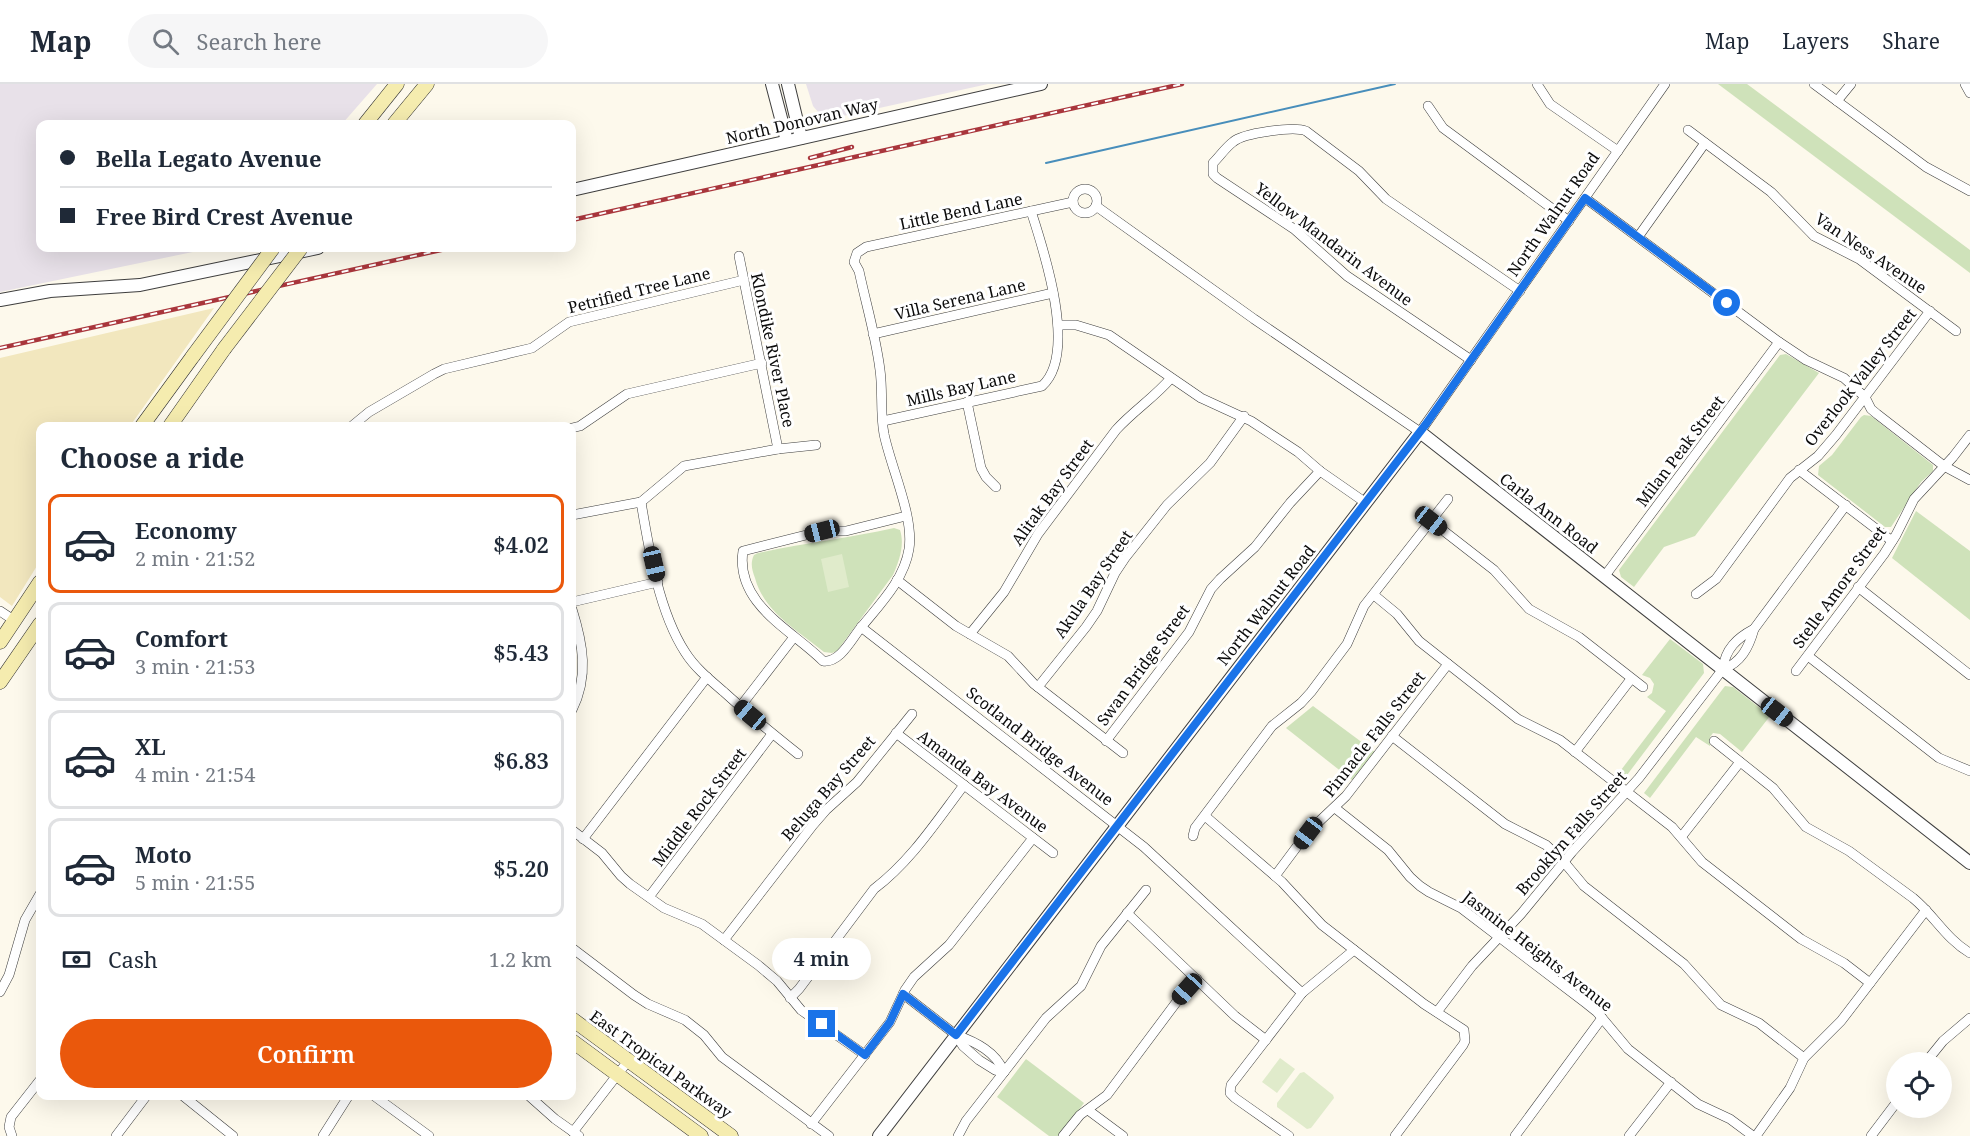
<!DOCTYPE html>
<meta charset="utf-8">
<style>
:root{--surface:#fff;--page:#f6f6f7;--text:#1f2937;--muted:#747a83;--line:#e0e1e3;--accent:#ea580c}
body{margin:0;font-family:"Noto Serif",serif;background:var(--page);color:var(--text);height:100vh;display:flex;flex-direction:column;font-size:22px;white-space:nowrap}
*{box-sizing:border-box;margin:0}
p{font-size:20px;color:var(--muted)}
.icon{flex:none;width:33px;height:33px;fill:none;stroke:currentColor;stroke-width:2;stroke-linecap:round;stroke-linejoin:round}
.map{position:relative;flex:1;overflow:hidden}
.details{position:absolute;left:36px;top:338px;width:540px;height:678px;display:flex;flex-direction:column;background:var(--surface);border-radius:12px;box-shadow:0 6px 24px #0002}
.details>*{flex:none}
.hud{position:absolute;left:36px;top:36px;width:540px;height:132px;border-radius:12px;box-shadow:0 6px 24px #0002;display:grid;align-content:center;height:132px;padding:0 24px;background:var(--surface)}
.tools{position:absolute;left:1886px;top:968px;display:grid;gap:12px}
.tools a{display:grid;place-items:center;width:66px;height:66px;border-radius:50%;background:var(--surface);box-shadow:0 6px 24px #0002;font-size:30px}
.end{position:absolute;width:27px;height:27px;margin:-14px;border:8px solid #1a73e8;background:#fff;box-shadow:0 0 0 3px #fff}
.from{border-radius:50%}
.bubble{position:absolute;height:42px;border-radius:21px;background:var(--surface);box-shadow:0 6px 24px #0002;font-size:20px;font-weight:600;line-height:42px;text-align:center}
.car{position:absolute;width:18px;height:36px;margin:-18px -9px;border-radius:8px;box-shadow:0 0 4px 2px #0007;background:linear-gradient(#222 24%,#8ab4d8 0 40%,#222 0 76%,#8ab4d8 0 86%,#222 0)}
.hud b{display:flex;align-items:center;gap:21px;height:57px;font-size:22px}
.hud b+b{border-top:2px solid var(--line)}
.hud i{width:15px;height:15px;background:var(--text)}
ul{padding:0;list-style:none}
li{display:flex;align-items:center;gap:18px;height:99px;margin:0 12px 9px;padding:0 12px;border:3px solid var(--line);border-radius:12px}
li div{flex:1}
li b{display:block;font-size:22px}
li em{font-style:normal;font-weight:600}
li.selected{border-color:var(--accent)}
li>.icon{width:54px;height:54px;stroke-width:1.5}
h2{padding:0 24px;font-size:27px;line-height:72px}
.pay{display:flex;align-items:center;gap:15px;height:66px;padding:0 24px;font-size:22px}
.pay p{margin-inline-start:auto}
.action{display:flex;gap:12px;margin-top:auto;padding:12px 24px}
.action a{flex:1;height:69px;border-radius:36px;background:var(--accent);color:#fff;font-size:24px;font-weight:600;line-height:69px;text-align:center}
header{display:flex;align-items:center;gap:36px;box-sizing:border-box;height:84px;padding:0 30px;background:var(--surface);border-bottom:2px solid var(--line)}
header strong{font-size:28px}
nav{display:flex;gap:33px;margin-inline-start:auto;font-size:21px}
.search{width:420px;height:54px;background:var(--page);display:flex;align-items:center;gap:15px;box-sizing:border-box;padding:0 21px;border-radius:33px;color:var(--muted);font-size:22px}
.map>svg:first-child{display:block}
</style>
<header>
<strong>Map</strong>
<div class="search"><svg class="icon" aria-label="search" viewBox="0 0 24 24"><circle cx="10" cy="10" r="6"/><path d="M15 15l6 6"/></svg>Search here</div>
<nav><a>Map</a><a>Layers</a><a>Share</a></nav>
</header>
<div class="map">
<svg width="1970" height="1052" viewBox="0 0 1970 1052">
<rect width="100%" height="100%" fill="#fdf9ec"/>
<!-- industrial -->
<g fill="#e8e1e9">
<path d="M0,0H377L342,40H40V164H212L0,208Z"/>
<path d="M806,0H988L825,36L813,22Z"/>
</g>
<!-- green -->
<g fill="#cfe2ba">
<path d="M1718,0H1747L1970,166V189Z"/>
<path d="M1786,270L1819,289L1695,452L1664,463L1634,503L1621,493L1619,486L1780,271Z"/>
<path d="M1864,331L1871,332L1933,381V387L1921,398L1891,443H1885L1818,391L1819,382L1832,371L1861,333Z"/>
<path d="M1916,427L1970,467V536L1892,474Z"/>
<path d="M894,444L900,446C905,461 899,477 893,491L837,567L832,569L824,568C798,547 764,528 755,494C752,486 750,479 754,471L758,469C804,459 849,454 894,444Z"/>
<path d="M1670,555L1703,580L1704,589L1624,695L1618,690L1666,627L1647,613L1652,609L1654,600L1650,594L1642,591Z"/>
<path d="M1725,602L1733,603L1770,632L1742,668L1720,650L1713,649L1710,653V662L1696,653L1650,714L1644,709Z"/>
<path d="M1313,622L1375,668L1352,696L1286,644Z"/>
<path d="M1026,975L1084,1019L1059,1052H1049L997,1013Z"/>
</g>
<!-- sand -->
<path fill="#f2e7be" d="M214,224L130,342H40V477L12,522L0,513V274Z"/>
<!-- pitch -->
<g fill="#e0ebcb">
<path d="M842,470L849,503L828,508L821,475Z"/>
<path d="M1280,974L1295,985L1277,1009L1262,998Z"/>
<path d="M1304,988L1333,1011L1334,1014L1311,1044L1307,1045L1277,1023V1019L1300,989Z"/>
</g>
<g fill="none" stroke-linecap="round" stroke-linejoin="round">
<!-- stream -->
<path stroke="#488ebb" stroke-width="2" d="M1046,79L1395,0"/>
<defs>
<g id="minor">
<path d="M1537,0L1550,20L1618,67"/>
<path d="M1814,0L1926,83L1970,107"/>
<path d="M1965,0L1970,9"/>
<path d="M1837,17L1851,0"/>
<path d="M1428,22L1443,44L1569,137"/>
<path d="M1688,46L1771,108L1814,152L1859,175L1956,247"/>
<circle cx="1085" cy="117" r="12"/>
<path d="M1585,114L1779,258L1806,276L1844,294L1865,313L1871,325L1877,330L1944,382L1970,396"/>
<path d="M1096,122L1254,235L1420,348L1665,0"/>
<path d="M1638,153L1705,59"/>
<path d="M739,172L778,365"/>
<path d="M1058,241H1076L1109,251L1201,314L1251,337L1298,368L1320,387L1366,419"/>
<path d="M873,250L1053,209"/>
<path d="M1471,276L1347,192L1294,145L1217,94L1213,90V79C1220,72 1226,63 1233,58C1243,49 1294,42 1306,47L1359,87L1386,115L1520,207"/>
<path d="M967,318L981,384L986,393L996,403"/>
<path d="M883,337L1042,302C1078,270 1044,167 1031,127"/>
<path d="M352,342L369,328L434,290L444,285L532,264L569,238L744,196"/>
<path d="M572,344L580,342L627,310L762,279"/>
<path d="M1799,386L1892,457"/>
<path d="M641,418C649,466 659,528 685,568C695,584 710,596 724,608C748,630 773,650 798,670"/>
<path d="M572,431L641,418L684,382L778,365L816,361"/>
<path d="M906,432L846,447H822L743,467C735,520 792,546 823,577C839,579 850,558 859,546C878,522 904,497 909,465C914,432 891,384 884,350C880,328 883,307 880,286C876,253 866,220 859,187L854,178L857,169L866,163L1073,118"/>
<path d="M1431,437L1494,486L1529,525L1579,553L1643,603"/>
<path d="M1604,493L1779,258"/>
<path d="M897,496L956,542L1008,572L1034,600L1123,669"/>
<path d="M1858,503L1970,591"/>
<path d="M1696,510L1716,495L1790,394L1818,372L1836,351L1930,227"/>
<path d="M1374,511L1397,530L1419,557L1518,635L1560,656L1672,743L1702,778L1801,855L1844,879L1870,899"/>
<path d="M572,518L658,498"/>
<path d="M572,525C583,560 589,592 572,626"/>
<path d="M0,527L15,537"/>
<path d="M861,543L1144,763L1302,909"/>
<path d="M970,550L1004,508L1038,450L1116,346C1133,327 1155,313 1171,294"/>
<path d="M1808,572L1939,674L1970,687"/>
<path d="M1723,585C1741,579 1749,563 1754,545L1846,421"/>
<path d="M1723,585C1725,565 1737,554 1754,545"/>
<path d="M1796,587L1884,470L1896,451L1914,415L1953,373L1970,351"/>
<path d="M1038,603L1086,543L1097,527L1115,489L1125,474L1167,421L1210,379L1244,332"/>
<path d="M740,623L794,553"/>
<path d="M896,649L1053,769"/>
<path d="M1392,652L1505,740L1546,761L1564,778L1584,802L1684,880L1721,921L1759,939L1804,974"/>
<path d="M1106,657L1189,548L1211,505L1220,495L1255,463L1290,419L1320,387"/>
<path d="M1714,657L1773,704L1806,743L1849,767L1913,814C1934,831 1946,855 1970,869"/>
<path d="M1575,668L1631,595"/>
<path d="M1335,724L1388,766L1410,793L1420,802L1429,808L1461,824L1587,920L1597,928L1628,965L1698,1020L1730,1035L1753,1052"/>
<path d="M1205,732L1282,798L1322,841L1424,920L1464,946L1465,957L1463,961L1395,1052"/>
<path d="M572,746L602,769L621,792L630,800L664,824L702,840L758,881L777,897L801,926L865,971"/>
<path d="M1193,752L1195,744L1272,642L1301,619L1311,608L1347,560L1364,522L1448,415"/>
<path d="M1682,752L1740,678"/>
<path d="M583,755L707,593"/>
<path d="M1275,792L1307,749L1346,712L1448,580"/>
<path d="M649,813L772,650"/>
<path d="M1127,829L1235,932L1266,956"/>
<path d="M724,856L813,741L826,726L857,698L912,630"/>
<path d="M572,864L634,911L648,920L685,936L704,951L722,973L829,1052"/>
<path d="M0,908L9,891L25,836L40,810"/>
<path d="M903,910L956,951L963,962L979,976L995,986L1004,988"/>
<path d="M790,914L799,905L874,805C911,777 936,738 964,701"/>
<path d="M1437,928L1472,882L1521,830L1572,768L1639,694L1723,585"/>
<path d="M956,951C976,958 996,968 1004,988"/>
<path d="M1926,978L1943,957L1970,934"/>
<path d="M182,1011L233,1052"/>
<path d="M373,1011L429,1052"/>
<path d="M528,1011L555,1035L579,1052"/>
<path d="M1088,1026L1123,1052"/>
<path d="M811,1040L890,938L905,906L914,893L949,861L1033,754"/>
<path d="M573,1048L628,977"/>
<path d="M12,1052L9,1043L11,1033L40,996"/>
<path d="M116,1052L147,1011"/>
<path d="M323,1052L349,1011"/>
<path d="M958,1052L966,1037L1046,934L1081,902L1101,862L1146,806"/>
<path d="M1063,1052L1080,1031L1107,1011L1178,916L1197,895"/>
<path d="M1289,1052L1235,1014L1230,1009L1231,1001L1302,909L1354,866"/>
<path d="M1515,1052L1602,934"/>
<path d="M1629,1052L1671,998"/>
<path d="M1756,1052L1790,1004L1804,974L1841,937L1926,826"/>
<path d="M1871,1052L1896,1019"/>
</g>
<g id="tertiary">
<path d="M772,0L787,57"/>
<path d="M788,0L801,54"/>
<path d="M572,106L1041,0"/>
<path d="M0,216L50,207L140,201L318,164"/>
<path d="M879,1052L1420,348L1970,779"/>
</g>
<g id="secondary">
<path d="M365,40L397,0"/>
<path d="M394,40L427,0"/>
<path d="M142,342L193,272"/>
<path d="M170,342L224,265"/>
<path d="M0,558L40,498"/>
<path d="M0,598L40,540"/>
<path d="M572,935L731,1052"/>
<path d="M572,957L701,1052"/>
</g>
</defs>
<!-- minor casing -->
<use href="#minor" stroke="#3e3e3e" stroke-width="10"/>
<!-- tertiary casing -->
<use href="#tertiary" stroke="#3e3e3e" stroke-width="14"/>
<!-- secondary casing -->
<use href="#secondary" stroke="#2d2d2d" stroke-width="15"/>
<!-- minor -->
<use href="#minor" stroke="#fff" stroke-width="9"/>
<!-- tertiary -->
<use href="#tertiary" stroke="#fff" stroke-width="12"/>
<!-- secondary -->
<use href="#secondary" stroke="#f5ecaf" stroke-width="14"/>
<defs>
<g id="rail">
<path d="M810,74L852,63"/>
<path d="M572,136L1182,0"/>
<path d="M0,264L450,164"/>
</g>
</defs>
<!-- rail casing -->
<use href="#rail" stroke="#a9363c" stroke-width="4.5"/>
<!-- rail -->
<use href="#rail" stroke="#fff" stroke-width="2" stroke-dasharray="7" stroke-linecap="butt"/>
<defs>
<g id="secondary-bridge">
<path d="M224,265L301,164"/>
<path d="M193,272L273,164"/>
</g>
</defs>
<!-- secondary-bridge casing -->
<use href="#secondary-bridge" stroke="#2d2d2d" stroke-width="15" stroke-linecap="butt"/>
<!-- secondary-bridge -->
<use href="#secondary-bridge" stroke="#f5ecaf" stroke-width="14"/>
</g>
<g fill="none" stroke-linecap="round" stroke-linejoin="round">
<!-- route -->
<path stroke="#1a73e8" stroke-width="8" d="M822,940L865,971L890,938L903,910L956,951L1426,340L1585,114L1727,219"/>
</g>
<g text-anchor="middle" stroke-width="6" stroke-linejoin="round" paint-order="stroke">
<!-- street labels -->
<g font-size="16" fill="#0b0b0b" stroke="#fff">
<text transform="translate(802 37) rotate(-13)" y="6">North Donovan Way</text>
<text transform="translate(961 127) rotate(-12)" y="6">Little Bend Lane</text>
<text transform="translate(1553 130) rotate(-55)" y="6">North Walnut Road</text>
<text transform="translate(1334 160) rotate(37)" y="6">Yellow Mandarin Avenue</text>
<text transform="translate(1871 169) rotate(34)" y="6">Van Ness Avenue</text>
<text transform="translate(639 206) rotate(-14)" y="6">Petrified Tree Lane</text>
<text transform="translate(960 215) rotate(-13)" y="6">Villa Serena Lane</text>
<text transform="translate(773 266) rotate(78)" y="6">Klondike River Place</text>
<text transform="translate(1860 293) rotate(-52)" y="6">Overlook Valley Street</text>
<text transform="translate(961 304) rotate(-13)" y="6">Mills Bay Lane</text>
<text transform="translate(1680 367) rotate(-53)" y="6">Milan Peak Street</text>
<text transform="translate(1052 408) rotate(-54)" y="6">Alitak Bay Street</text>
<text transform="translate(1549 429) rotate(38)" y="6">Carla Ann Road</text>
<text transform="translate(1093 500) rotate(-56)" y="6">Akula Bay Street</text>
<text transform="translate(1839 503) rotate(-54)" y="6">Stelle Amore Street</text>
<text transform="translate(1266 521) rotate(-52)" y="6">North Walnut Road</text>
<text transform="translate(1143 581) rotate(-54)" y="6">Swan Bridge Street</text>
<text transform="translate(1374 650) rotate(-52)" y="6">Pinnacle Falls Street</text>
<text transform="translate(1040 662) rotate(38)" y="6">Scotland Bridge Avenue</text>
<text transform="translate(983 697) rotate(37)" y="6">Amanda Bay Avenue</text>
<text transform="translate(828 704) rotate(-49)" y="6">Beluga Bay Street</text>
<text transform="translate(699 723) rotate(-53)" y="6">Middle Rock Street</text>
<text transform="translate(1571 749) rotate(-49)" y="6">Brooklyn Falls Street</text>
<text transform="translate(1538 867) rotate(38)" y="6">Jasmine Heights Avenue</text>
<text transform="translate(661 980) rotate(36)" y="6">East Tropical Parkway</text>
</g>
</g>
</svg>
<div class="tools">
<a><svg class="icon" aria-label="locate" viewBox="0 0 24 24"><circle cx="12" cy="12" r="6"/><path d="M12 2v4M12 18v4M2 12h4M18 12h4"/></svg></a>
</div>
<i class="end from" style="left:1727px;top:219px"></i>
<i class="end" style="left:822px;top:940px"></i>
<div class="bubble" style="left:772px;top:854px;width:99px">4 min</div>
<i class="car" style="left:1431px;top:437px;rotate:128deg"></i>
<i class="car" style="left:822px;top:447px;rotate:256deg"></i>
<i class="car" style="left:654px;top:480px;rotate:167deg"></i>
<i class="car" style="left:1777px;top:628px;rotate:128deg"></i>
<i class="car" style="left:750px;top:631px;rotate:310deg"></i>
<i class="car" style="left:1308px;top:749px;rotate:217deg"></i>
<i class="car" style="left:1187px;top:905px;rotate:222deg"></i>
<div class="hud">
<b><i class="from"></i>Bella Legato Avenue</b>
<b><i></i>Free Bird Crest Avenue</b>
</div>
<section class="details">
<h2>Choose a ride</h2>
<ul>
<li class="selected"><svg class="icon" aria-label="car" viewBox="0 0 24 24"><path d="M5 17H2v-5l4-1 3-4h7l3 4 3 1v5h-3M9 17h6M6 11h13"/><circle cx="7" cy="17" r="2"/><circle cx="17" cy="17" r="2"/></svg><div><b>Economy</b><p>2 min · 21:52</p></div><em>$4.02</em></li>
<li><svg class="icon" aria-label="car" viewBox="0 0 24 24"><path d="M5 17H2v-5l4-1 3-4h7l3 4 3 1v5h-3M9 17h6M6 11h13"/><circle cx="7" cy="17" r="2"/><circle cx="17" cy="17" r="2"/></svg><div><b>Comfort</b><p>3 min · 21:53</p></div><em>$5.43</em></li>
<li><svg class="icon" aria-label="car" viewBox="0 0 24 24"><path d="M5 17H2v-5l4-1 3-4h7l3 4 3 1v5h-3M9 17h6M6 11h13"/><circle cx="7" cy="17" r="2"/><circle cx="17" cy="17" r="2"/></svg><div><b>XL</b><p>4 min · 21:54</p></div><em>$6.83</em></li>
<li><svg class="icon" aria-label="car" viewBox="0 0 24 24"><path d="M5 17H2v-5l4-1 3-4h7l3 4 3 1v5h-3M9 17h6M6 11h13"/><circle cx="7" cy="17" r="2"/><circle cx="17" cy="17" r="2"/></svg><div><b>Moto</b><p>5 min · 21:55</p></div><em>$5.20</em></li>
</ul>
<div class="pay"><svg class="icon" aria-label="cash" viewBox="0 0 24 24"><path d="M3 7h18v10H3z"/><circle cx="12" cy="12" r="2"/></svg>Cash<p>1.2 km</p></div>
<div class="action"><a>Confirm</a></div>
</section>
</div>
